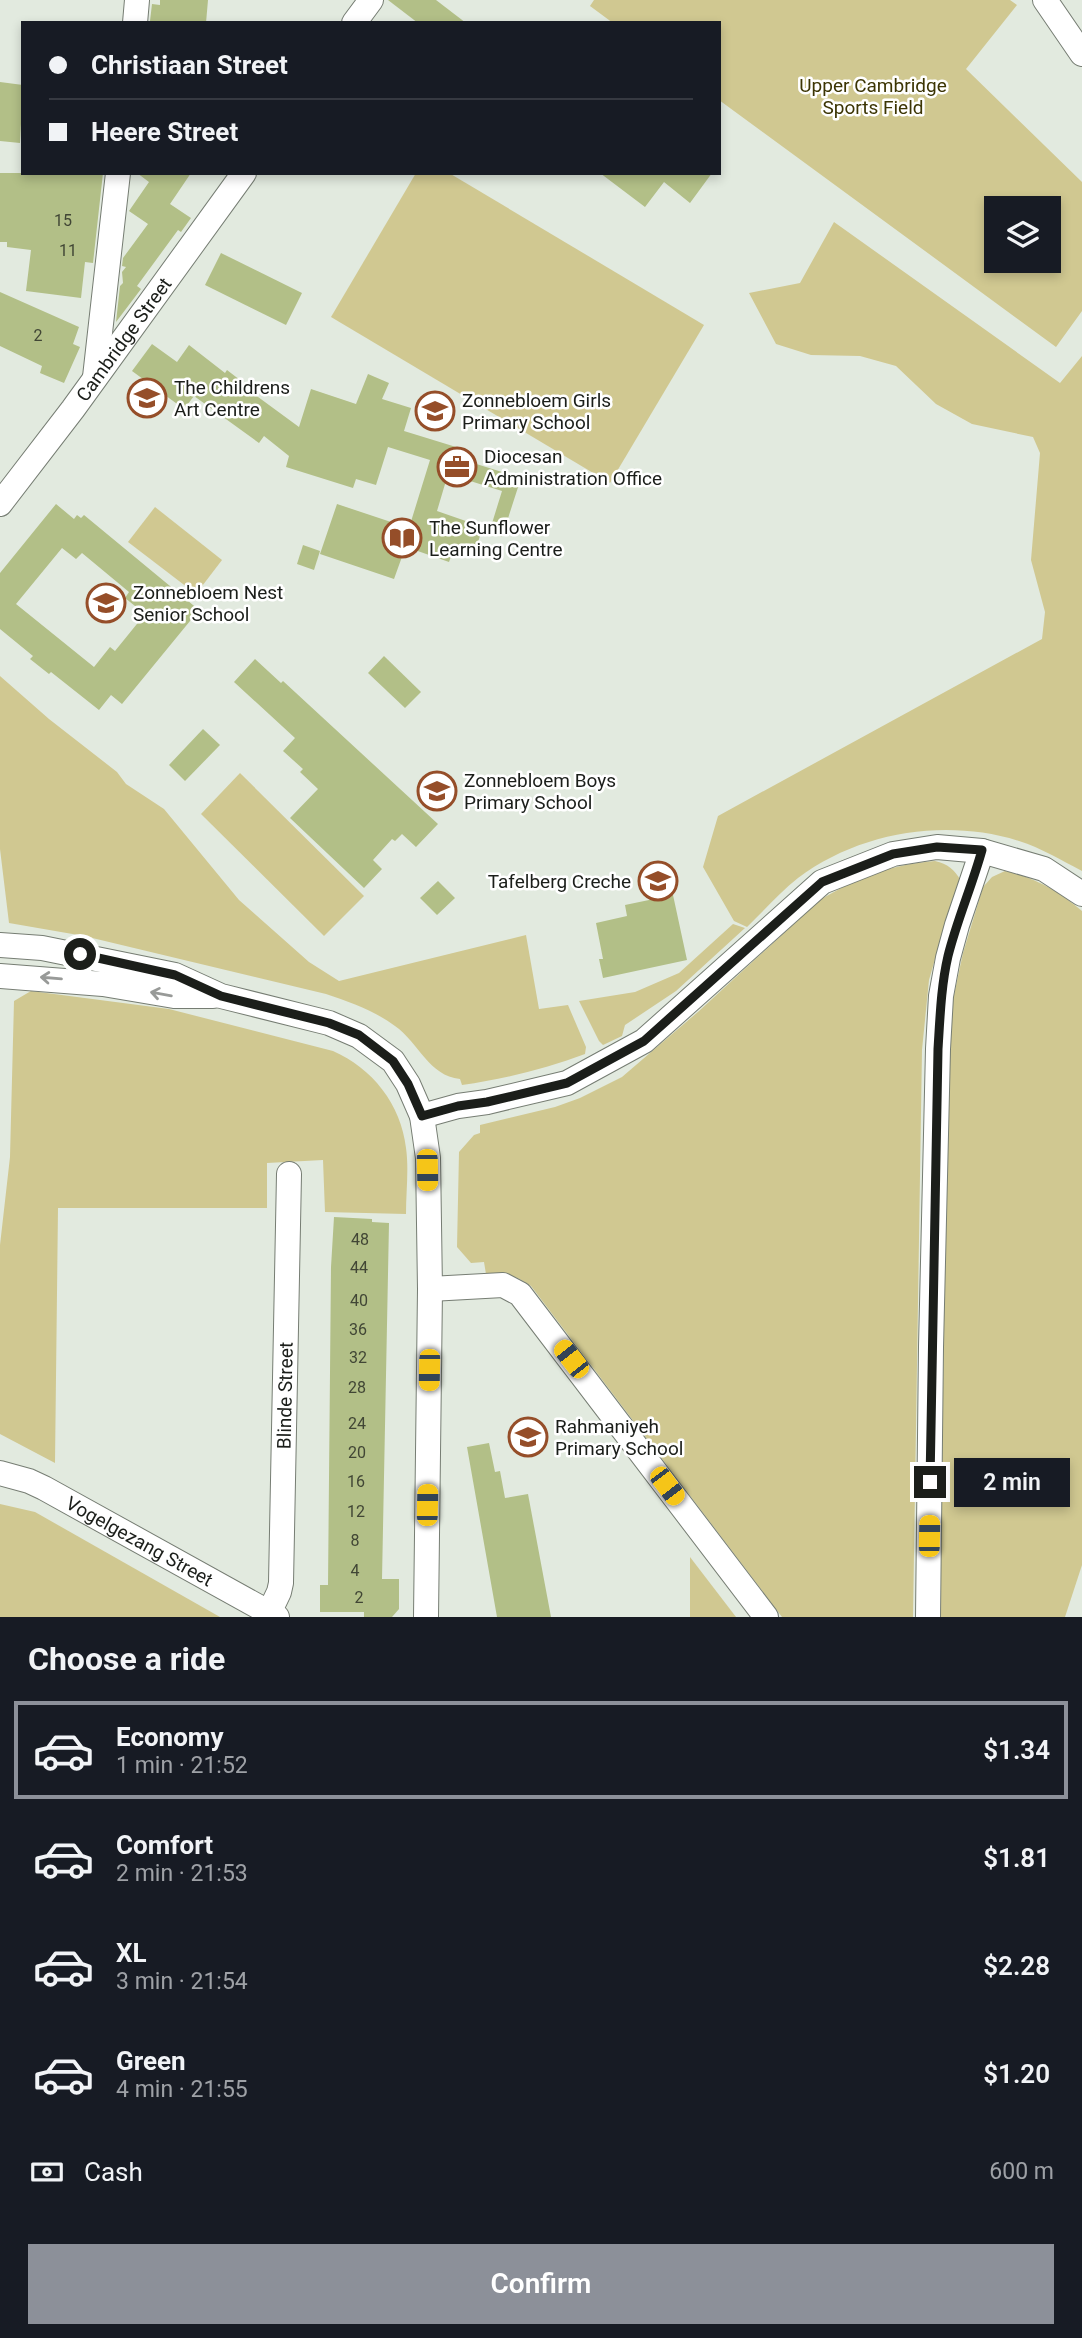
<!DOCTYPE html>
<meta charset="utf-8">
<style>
:root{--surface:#171b24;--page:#242831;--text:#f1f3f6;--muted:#9ea1a6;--line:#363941;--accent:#8c9099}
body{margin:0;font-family:Roboto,sans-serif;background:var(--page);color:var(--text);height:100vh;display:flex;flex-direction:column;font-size:26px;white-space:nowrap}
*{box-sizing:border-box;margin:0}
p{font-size:23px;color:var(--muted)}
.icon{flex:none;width:38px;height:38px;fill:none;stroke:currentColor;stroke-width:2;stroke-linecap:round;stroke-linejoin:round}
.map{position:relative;height:1617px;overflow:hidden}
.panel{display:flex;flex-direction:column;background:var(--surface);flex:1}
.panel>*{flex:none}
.hud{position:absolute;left:21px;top:21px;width:700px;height:154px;border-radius:0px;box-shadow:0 4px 10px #0003;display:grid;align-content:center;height:154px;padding:0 28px;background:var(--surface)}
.buttons{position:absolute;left:984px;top:196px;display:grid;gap:14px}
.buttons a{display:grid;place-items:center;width:77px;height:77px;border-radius:0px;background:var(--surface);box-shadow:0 4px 10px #0003;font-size:35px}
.end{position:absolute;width:32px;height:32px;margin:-16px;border:9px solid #1b1e1a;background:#fff;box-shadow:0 0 0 4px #fff}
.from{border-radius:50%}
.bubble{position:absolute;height:49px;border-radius:0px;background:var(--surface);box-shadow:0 4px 10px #0003;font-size:23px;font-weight:600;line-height:49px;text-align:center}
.car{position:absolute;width:21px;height:42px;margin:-21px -10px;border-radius:9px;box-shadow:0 0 5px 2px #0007;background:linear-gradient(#f5c518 24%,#345 0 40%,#f5c518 0 76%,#345 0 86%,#f5c518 0)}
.hud b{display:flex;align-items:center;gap:24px;height:66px;font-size:26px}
.hud b+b{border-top:2px solid var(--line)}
.hud i{width:18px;height:18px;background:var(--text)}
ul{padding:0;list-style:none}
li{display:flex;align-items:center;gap:21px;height:98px;margin:0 14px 10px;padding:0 14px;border:4px solid transparent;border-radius:0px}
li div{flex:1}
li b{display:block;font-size:26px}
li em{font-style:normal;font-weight:600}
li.selected{border-color:var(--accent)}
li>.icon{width:63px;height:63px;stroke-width:1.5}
h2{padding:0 28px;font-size:32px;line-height:84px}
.pay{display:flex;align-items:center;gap:18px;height:77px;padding:0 28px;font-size:26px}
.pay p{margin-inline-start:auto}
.cta{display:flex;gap:14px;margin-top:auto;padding:14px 28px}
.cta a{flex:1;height:80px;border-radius:0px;background:var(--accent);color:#fff;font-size:28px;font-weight:600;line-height:80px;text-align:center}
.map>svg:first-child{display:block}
</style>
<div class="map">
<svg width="1082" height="1617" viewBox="0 0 1082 1617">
<rect width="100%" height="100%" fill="#e2eadf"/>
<!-- green -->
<g fill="#d0c891" fill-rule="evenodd">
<path d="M594,0H1010L1017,5L966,69L1082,182V311L1056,347L719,100V23H613L590,6ZM996,208H1048V261H996Z"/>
<path d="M416,173H449L704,325L610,483L331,317Z"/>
<path d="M834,222L1060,383L1082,356V871C1061,860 1041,848 1019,841C945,818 860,832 798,878C780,892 764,911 747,927L734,921L703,867L718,816L1042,639L1045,612L1031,560L1040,453L1033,437L972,424L936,404L896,366L860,356L811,355L776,344L749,293L800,283Z"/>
<path d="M155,507L222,560L196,594L128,542Z"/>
<path d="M0,676L49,719L117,772L126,784L164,809L239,900L309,962L339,981L526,935L539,1009L568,1005L586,1047L585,1054C545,1069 504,1079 462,1085L460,1079C429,1076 419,1043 395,1026C375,1011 350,1002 326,994L84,936L9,923L0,849Z"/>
<path d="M240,773L364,896L324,936L201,814Z"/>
<path d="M935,861C948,864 954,869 961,881L947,917L929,980L922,1050L913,1617H782L531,1286C516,1275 504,1273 486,1274L484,1262L471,1263L457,1247L459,1152L474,1135L480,1133V1125L555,1107L580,1098L622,1077L699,1011L820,900C856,878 893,864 935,861Z"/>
<path d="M1005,871C1034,877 1060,892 1082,911V1565L1065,1617H940L948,1023L963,953L983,887L992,877Z"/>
<path d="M733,924L745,928L676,991L625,1025L622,1036L603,1045L599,1041L579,1001L635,992L679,973Z"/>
<path d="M31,991L169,1009L333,1051C372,1068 401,1104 406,1148C409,1169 406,1192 406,1214L325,1212L323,1160L267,1163V1208H58L55,1463L0,1434V1245L10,1157L14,1001Z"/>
<path d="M0,1504L35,1512L220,1617H0Z"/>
<path d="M690,1557L736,1617H690Z"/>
</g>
<!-- building -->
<g fill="#b2bf87" fill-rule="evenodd">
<path d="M160,0H208L206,23L150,21L152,4L160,5Z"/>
<path d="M388,0H436L466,23H418Z"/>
<path d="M0,82L23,85L20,143L0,141Z"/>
<path d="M0,173H103L93,263L85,262L81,298L26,291L31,250L7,247V242H0Z"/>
<path d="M137,173H191L170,204L191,218L181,232L178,230L137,286L141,289L116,322L120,286L123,283L122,272L126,267L122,266L123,258L148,224L129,211L149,182Z"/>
<path d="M600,173H712L690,203L664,182L645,207Z"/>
<path d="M221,253L302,293L286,325L205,285Z"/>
<path d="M0,292L79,327L73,344L80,347L64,383L40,373L42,366L0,346Z"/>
<path d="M152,344L177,362L189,345L225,373L227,370L249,387L247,389L299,427L311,389L356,404L368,374L389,383L382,399L411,408L404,431L456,447L454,457L521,478L502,537L489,533L502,491L448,474L437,511L483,527L475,551L455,545L449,562L412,549L410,556L403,554L394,579L320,554L337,504L409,528L430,460L388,447L376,485L356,479L353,488L286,467L289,456L264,436L259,443L194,396L184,409L132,371Z"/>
<path d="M56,504L74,519L77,515L81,518L84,515L199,610L122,704L111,695L99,710L51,672L49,674L30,659L33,656L0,629V573ZM62,548L76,559L82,553L129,592L125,598L145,614L115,651L110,647L94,667L16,604Z"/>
<path d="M303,545L320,551L314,570L297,564Z"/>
<path d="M384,656L421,692L405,708L368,673Z"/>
<path d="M255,659L281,683L283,681L438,824L416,847L402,834L395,841L392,839L373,860L382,869L364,888L290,818L318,789L300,772L303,769L283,751L295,738L234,682Z"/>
<path d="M203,729L220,745L185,781L169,765Z"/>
<path d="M438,881L455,898L437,915L420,898Z"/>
<path d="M673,895L687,960L603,978L599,959H603L596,923L627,916L625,905Z"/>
<path d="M334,1217L372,1219V1222L389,1223L382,1579H399V1609L392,1617H364V1612H320V1585H328L331,1267Z"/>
<path d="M489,1443L495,1472L500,1471L505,1498L528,1494L551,1617H497L467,1447Z"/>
</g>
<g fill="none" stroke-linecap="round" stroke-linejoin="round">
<defs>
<g id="minor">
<path d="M1045,0L1082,54"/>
<path d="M135,23L137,0"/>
<path d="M354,23L371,0"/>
<path d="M95,377L118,173"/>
<path id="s1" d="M0,504L73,409L244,173"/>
<path d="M0,945L42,948L175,975L221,996L329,1023L359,1036L393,1061L408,1084L422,1116L428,1158L430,1289L426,1617"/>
<path d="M0,976L103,984L174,996H213"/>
<path d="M422,1116L458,1106L487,1102L567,1083L644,1041L822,882L893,854L937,847L982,851L1044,869L1082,894"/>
<path d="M430,1289L503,1285L520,1294L766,1617"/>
<path id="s2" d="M0,1473L29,1481L44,1488L277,1617"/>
<path id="s3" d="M269,1613L279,1592L281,1583L289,1174"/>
<path d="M928,1617L931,1347L938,1049L941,996L948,958L957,925L982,851"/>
</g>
</defs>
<!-- minor casing -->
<use href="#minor" stroke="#767d73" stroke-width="26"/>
<!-- minor -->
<use href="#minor" stroke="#fff" stroke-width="24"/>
</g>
<!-- one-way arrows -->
<defs><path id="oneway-shaft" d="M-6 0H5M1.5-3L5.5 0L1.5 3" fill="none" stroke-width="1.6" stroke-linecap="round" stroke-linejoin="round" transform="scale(1.75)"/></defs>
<g stroke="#989a98">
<use href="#oneway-shaft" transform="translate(51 978) rotate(-175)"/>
<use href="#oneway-shaft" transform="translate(161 994) rotate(-170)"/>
</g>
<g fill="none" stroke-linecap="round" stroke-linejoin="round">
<!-- route -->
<path stroke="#1b1e1a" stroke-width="9" d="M80,954L175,975L221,996L329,1023L359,1035L393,1061L408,1084L422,1116L458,1106L487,1102L567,1083L644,1041L822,882L893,854L937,847L982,850C972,886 957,920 948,956C941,986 940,1018 938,1049L930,1482"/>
</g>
<!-- icons -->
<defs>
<symbol id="school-ring" viewBox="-11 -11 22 22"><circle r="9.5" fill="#fff" stroke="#954e29" stroke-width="1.5"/><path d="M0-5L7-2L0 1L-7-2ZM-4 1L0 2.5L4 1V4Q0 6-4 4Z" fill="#954e29"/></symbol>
<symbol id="office-ring" viewBox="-11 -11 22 22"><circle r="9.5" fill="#fff" stroke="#954e29" stroke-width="1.5"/><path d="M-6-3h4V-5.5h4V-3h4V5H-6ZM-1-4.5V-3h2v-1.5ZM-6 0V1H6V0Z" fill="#954e29"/></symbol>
<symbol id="library-ring" viewBox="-11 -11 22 22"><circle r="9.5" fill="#fff" stroke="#954e29" stroke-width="1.5"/><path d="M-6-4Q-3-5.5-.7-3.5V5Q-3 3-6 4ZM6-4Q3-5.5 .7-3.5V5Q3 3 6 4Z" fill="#954e29"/></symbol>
</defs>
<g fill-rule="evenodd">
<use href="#school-ring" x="125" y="376" width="44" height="44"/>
<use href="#school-ring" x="413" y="389" width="44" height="44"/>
<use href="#office-ring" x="435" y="445" width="44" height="44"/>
<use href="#library-ring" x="380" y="516" width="44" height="44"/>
<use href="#school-ring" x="84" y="581" width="44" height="44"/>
<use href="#school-ring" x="415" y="769" width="44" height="44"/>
<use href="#school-ring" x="636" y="859" width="44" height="44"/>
<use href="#school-ring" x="506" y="1415" width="44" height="44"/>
</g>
<g text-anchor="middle" stroke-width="5" stroke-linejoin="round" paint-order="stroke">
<!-- number labels -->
<g font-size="16" fill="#414635">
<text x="63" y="226">15</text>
<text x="68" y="256">11</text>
<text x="38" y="341">2</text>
<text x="360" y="1245">48</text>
<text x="359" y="1273">44</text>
<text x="359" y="1306">40</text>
<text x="358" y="1335">36</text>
<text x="358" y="1363">32</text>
<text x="357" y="1393">28</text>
<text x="357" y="1429">24</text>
<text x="357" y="1458">20</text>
<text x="356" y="1487">16</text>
<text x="356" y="1517">12</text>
<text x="355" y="1546">8</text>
<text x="355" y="1576">4</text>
<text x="359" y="1603">2</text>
</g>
<!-- park labels -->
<g font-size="19" fill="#3c3504" stroke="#fff">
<text x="873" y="92">Upper Cambridge<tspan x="873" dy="22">Sports Field</tspan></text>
</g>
<!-- street labels -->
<g font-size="19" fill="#1b1e1a" stroke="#fff">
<text dy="7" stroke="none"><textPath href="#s1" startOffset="206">Cambridge Street</textPath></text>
<text dy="7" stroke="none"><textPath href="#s3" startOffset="220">Blinde Street</textPath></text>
<text dy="7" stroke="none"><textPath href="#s2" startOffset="156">Vogelgezang Street</textPath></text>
</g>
<!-- poi labels -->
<g font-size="19" fill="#1b1e1a" stroke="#fff" text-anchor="start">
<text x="174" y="394">The Childrens<tspan x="174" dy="22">Art Centre</tspan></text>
<text x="462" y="407">Zonnebloem Girls<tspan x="462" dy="22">Primary School</tspan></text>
<text x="484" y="463">Diocesan<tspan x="484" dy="22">Administration Office</tspan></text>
<text x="429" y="534">The Sunflower<tspan x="429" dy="22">Learning Centre</tspan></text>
<text x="133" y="599">Zonnebloem Nest<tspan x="133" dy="22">Senior School</tspan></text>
<text x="464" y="787">Zonnebloem Boys<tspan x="464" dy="22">Primary School</tspan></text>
<text x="631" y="888" text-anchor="end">Tafelberg Creche</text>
<text x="555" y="1433">Rahmaniyeh<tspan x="555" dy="22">Primary School</tspan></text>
</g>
</g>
</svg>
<div class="buttons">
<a><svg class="icon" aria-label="layers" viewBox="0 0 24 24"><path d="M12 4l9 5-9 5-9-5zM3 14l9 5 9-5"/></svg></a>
</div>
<i class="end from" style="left:80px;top:954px"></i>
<i class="end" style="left:930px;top:1482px"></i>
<div class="bubble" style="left:954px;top:1458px;width:116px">2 min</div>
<i class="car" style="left:427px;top:1170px;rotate:179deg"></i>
<i class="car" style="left:571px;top:1359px;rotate:322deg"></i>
<i class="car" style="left:429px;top:1370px;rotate:181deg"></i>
<i class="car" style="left:667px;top:1486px;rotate:143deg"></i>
<i class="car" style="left:427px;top:1505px;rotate:1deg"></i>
<i class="car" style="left:929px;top:1536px;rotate:1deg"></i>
<div class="hud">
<b><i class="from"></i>Christiaan Street</b>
<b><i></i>Heere Street</b>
</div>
</div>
<section class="panel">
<h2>Choose a ride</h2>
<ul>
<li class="selected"><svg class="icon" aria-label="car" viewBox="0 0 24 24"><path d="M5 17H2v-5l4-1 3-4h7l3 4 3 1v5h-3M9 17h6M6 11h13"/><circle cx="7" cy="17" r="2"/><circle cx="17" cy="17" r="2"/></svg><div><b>Economy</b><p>1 min · 21:52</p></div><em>$1.34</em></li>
<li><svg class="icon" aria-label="car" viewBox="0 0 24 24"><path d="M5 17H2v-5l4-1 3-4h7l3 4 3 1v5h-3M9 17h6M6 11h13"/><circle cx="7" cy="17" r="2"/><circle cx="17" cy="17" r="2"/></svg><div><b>Comfort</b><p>2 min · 21:53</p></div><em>$1.81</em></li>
<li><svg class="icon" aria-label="car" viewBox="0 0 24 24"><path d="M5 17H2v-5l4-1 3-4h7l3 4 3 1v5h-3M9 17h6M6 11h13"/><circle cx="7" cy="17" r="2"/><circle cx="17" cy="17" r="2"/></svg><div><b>XL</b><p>3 min · 21:54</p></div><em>$2.28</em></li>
<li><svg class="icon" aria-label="car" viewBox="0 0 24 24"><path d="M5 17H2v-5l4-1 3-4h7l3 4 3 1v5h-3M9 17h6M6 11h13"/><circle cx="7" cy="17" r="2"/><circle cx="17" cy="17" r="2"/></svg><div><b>Green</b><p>4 min · 21:55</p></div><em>$1.20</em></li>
</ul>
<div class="pay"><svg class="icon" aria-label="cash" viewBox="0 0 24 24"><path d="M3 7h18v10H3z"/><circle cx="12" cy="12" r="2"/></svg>Cash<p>600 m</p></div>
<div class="cta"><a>Confirm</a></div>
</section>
